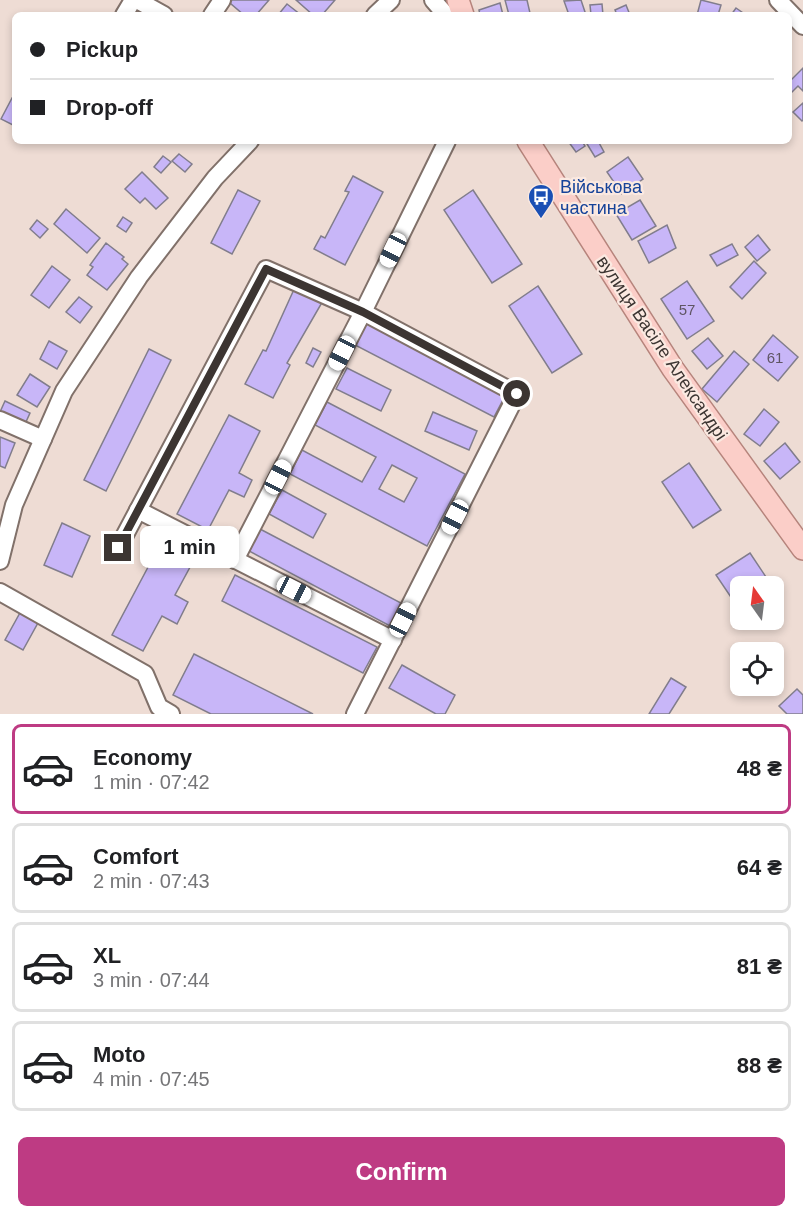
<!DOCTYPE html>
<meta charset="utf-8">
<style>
:root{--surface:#fff;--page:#f6f6f6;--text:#202124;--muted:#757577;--line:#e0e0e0;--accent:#be3b83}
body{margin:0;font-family:Helvetica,sans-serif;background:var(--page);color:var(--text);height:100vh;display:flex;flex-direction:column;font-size:22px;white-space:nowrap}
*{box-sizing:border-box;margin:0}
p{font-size:20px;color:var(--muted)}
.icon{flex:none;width:33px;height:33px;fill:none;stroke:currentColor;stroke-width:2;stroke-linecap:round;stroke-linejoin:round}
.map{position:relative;height:714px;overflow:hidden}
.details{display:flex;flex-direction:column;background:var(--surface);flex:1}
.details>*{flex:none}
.banner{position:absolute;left:12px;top:12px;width:780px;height:132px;border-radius:9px;box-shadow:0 3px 9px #0003;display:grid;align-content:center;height:132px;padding:0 18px;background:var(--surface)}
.needle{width:39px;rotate:346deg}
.tools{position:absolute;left:730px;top:576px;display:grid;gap:12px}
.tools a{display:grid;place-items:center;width:54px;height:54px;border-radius:9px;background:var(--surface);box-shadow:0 3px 9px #0003;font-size:30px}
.end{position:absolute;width:27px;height:27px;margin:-14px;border:8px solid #3c3532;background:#fff;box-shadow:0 0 0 3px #fff}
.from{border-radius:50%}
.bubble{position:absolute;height:42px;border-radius:9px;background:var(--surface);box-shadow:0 3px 9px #0003;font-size:20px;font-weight:800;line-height:42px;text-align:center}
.car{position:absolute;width:18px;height:36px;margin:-18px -9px;border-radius:8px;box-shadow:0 0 4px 2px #0007;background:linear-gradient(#fff 24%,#345 0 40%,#fff 0 76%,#345 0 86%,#fff 0)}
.banner b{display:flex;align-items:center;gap:21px;height:57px;font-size:22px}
.banner b+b{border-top:2px solid var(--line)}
.banner i{width:15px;height:15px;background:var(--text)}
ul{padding:10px 0 0;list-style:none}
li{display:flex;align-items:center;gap:18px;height:90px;margin:0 12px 9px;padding:0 6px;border:3px solid var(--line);border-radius:9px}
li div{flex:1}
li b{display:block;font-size:22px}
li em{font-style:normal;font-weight:800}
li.active{border-color:var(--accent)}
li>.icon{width:54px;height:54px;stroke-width:1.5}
.action{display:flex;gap:12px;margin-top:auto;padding:12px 18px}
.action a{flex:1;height:69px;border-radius:9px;background:var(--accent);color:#fff;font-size:24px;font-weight:800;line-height:69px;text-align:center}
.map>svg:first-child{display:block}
</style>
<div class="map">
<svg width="803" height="714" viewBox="0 0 803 714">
<rect width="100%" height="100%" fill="#eedcd4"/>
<!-- building -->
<g fill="#c8b6f8" stroke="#817d8c" stroke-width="1.5" fill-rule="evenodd">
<path d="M232,0H269L256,15H244L230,3Z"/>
<path d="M296,0H335L322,15H313Z"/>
<path d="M505,0H527L530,13L509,15Z"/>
<path d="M581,0L586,15H569L564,1Z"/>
<path d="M701,0L721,5L718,15H697Z"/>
<path d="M500,3L503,15H480L479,10Z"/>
<path d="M287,4L301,15H278Z"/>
<path d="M602,4L603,15H591L590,5Z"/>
<path d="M626,5L630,15H617L615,10Z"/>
<path d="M736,8L746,15H731Z"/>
<path d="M803,68V91L798,86L789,95V82Z"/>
<path d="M12,98L15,100V126L1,119Z"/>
<path d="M803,103V120L802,121L793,112Z"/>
<path d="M568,141H582L585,146L576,152Z"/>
<path d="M592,141H598L604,152L595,157L587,144Z"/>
<path d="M179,154L192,164L185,172L172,161Z"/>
<path d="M163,156L171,162L161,173L154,167Z"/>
<path d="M628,157L643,179L622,194L607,172Z"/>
<path d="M142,172L168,198L156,209L145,198L140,203L125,189Z"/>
<path d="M353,176L383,192L345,265L314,249L321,236L325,238L349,192L345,191Z"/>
<path d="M238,190L260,201L232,254L211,243Z"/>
<path d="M473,190L522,264L492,283L444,210Z"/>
<path d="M640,200L656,226L632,240L616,214Z"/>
<path d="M66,209L100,238L87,253L54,224Z"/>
<path d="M123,217L132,223L126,232L117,226Z"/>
<path d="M37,220L48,229L40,238L30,229Z"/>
<path d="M667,225L676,248L649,263L638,241Z"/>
<path d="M758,235L770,250L757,261L745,247Z"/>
<path d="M106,243L124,257L122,259L128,264L107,290L87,275L93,267L90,265Z"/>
<path d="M732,244L738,255L717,266L710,255Z"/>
<path d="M754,261L766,273L742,299L730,287Z"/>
<path d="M52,266L70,280L49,308L31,295Z"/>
<path d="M687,281L714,321L687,339L661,299Z"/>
<path d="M296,285L324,299L287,363L290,365L273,398L245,384L263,350L266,351Z"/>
<path d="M538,286L582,354L552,373L509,306Z"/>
<path d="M79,297L92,307L80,323L66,312Z"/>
<path d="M367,322L506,394L494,417L355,345Z"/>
<path d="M773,335L798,357L778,381L753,360Z"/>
<path d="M708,338L723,356L707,369L692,351Z"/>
<path d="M49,341L67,351L57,369L40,359Z"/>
<path d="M313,348L321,352L313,367L306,363Z"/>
<path d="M149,349L171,360L106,491L84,480Z"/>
<path d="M734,351L749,364L717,402L702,389Z"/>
<path d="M347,368L391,390L381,411L336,389Z"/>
<path d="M30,374L50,387L37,407L17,395Z"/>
<path d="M5,401L30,413L25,424L0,412Z"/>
<path d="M327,402L465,474L427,546L290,474L302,450L362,482L376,457L315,425ZM392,465L417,478L404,502L379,489Z"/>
<path d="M764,409L779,422L760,446L744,434Z"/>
<path d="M433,412L477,431L469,450L425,431Z"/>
<path d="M229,415L260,431L239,473L252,480L244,497L229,490L208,530L177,514Z"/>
<path d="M0,437L15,443L5,468L0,466Z"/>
<path d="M785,443L800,462L780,479L764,461Z"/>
<path d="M689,463L721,510L693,528L662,482Z"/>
<path d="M282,490L326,514L313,538L269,514Z"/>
<path d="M62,523L90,536L72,577L44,565Z"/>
<path d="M260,529L401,603L390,626L249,551Z"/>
<path d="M163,539L196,556L175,595L188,602L177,624L162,616L143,651L112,635Z"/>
<path d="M750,553L772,586H741V612L716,575Z"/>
<path d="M235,575L377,647L363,673L222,601Z"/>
<path d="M21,611L39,621L23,650L5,640Z"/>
<path d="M194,654L313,714H211L173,695Z"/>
<path d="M402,665L455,695L445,714H436L389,688Z"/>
<path d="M671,678L686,687L669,714H649Z"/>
<path d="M797,689L803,695V714H787L779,706Z"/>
</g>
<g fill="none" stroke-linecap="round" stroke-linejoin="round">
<defs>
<g id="minor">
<path d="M137,0L164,15"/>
<path d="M433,0L446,15"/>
<path d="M778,0L803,26"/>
<path d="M124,15L133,0"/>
<path d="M212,15L222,0"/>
<path d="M375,15L391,0"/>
<path d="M0,420L43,439"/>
<path d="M138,510L393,640"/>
<path d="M118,548L266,269L363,312L517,394L355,714"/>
<path d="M235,560L363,312L447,141"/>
<path d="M0,561L14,505L64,391L139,277L215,178L250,141"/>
<path d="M0,592L145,674L159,707L171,714"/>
</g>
<g id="major">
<path d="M458,0L463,15"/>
<path d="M528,141L673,369L803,549"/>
</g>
</defs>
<!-- minor casing -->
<use href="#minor" stroke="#81716a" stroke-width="20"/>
<!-- major casing -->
<use href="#major" stroke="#b6847c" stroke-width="24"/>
<!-- minor -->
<use href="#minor" stroke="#fff" stroke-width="16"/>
<!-- major -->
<use href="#major" stroke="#fbcec8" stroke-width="21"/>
</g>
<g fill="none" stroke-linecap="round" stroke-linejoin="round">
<!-- route -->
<path stroke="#3c3532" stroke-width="8" d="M118,548L266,269L363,312L517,394"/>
</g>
<!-- icons -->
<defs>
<symbol id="bus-pin" viewBox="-11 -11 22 30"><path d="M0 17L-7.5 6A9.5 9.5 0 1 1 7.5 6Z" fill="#1a4fb4" stroke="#fbe9e1"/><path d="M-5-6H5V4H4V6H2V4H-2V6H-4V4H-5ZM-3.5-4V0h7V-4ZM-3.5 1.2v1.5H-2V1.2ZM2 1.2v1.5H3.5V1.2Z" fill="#fff"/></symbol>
</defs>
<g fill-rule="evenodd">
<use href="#bus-pin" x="526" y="182" width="30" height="40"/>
</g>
<g text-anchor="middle" stroke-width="4.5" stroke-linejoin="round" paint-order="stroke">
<!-- number labels -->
<g font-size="15" fill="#5f5564">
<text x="687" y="315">57</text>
<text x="775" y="363">61</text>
</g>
<!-- transit labels -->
<g font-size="18" fill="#164399" stroke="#fbe9e1" text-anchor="start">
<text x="560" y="193">Військова<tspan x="560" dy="21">частина</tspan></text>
</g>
<!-- street labels -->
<g font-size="18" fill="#3c3532" stroke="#fbe9e1">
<text transform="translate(662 348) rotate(56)" y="6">вулиця Васіле Александрі</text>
</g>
</g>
</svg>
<div class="tools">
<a><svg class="needle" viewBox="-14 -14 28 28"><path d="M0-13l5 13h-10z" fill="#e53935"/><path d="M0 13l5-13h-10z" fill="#757577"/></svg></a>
<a><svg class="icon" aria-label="locate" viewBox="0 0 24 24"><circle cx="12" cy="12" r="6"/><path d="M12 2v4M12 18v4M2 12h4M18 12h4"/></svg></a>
</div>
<i class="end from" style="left:517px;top:394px"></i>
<i class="end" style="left:118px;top:548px"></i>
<div class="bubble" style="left:140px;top:526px;width:99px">1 min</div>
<i class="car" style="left:393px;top:250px;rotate:206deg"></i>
<i class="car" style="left:342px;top:353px;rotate:207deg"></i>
<i class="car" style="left:278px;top:477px;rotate:27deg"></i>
<i class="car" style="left:455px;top:517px;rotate:207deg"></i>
<i class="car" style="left:294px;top:590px;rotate:117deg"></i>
<i class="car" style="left:403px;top:620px;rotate:27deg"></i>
<div class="banner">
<b><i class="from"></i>Pickup</b>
<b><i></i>Drop-off</b>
</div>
</div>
<section class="details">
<ul>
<li class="active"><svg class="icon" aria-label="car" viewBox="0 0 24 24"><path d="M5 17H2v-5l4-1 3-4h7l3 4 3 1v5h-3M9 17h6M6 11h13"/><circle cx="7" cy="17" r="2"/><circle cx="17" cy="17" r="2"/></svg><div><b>Economy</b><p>1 min · 07:42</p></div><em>48 ₴</em></li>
<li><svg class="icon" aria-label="car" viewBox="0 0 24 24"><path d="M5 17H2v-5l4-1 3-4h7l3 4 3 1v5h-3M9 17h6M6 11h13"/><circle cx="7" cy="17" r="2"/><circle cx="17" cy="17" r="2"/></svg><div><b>Comfort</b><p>2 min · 07:43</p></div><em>64 ₴</em></li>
<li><svg class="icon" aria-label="car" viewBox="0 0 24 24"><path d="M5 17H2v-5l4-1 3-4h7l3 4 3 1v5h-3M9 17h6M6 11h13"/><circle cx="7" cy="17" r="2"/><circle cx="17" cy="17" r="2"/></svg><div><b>XL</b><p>3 min · 07:44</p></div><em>81 ₴</em></li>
<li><svg class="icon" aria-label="car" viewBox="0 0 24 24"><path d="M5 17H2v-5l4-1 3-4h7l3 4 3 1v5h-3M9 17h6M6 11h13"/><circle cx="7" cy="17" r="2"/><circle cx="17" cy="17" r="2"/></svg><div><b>Moto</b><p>4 min · 07:45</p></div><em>88 ₴</em></li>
</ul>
<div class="action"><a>Confirm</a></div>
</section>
